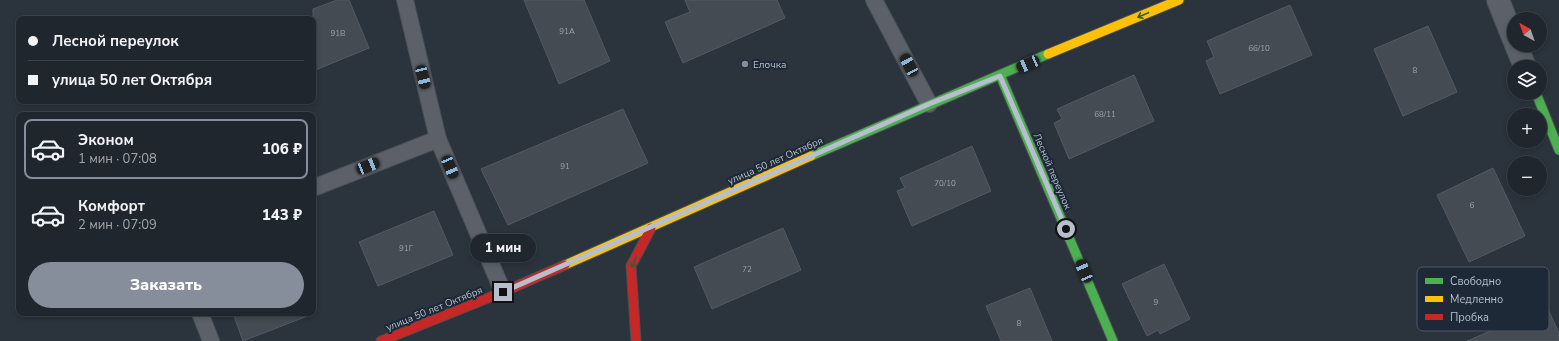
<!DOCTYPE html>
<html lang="ru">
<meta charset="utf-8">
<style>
:root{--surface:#20262d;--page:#282e35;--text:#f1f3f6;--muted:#a2a5aa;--line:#3d4349;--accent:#858e9a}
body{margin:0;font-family:"Nunito Sans",sans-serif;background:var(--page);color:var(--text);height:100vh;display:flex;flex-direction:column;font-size:15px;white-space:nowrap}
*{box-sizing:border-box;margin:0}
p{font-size:13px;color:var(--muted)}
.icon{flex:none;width:22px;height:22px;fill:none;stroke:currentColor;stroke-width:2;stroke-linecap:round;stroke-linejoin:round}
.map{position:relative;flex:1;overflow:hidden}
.drawer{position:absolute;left:16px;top:112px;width:300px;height:204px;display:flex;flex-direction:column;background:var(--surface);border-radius:8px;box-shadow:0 2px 6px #0003,0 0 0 1px var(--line)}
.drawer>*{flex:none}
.banner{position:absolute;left:16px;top:16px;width:300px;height:88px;border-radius:8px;box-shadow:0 2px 6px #0003,0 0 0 1px var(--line);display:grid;align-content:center;height:88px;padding:0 12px;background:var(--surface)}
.needle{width:26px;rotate:320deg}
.tools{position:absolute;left:1507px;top:12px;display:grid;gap:8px}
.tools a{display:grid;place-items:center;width:40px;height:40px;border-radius:50%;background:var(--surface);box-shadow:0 2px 6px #0003,0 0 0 1px var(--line);font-size:20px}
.end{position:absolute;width:18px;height:18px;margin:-9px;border:5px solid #b6bfcc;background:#111;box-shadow:0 0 0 2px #111}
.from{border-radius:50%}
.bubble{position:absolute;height:28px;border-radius:14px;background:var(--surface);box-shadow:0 2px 6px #0003,0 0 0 1px var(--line);font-size:13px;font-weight:800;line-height:28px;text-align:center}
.car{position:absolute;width:12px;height:24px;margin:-12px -6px;border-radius:5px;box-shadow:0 0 3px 1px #0007;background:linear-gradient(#222 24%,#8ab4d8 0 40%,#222 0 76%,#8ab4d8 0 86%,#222 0)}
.banner b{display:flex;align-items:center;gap:14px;height:38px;font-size:15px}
.banner b+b{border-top:1px solid var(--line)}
.banner i{width:10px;height:10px;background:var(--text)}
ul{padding:7px 0 0;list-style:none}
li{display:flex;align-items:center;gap:12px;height:60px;margin:0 8px 6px;padding:0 4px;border:2px solid transparent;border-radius:8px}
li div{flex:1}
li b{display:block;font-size:15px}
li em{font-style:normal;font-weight:800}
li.current{border-color:var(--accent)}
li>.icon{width:36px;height:36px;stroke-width:1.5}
.button{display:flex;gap:8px;margin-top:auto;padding:8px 12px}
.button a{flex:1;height:46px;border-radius:24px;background:var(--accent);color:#fff;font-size:16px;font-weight:800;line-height:46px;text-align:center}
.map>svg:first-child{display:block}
</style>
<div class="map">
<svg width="1559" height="341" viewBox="0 0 1559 341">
<rect width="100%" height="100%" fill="#2b333c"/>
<!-- building -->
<g fill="#444b52" stroke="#535a63">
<path d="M337,0H349L369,48L313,71V9Z"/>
<path d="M524,0H584L610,61L559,84Z"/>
<path d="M685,0H777L785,18L683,63L665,22L690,12Z"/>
<path d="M1290,5L1312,55L1220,94L1206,61L1214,57L1207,41Z"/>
<path d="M1428,26L1457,92L1403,116L1374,49Z"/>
<path d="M1134,75L1154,121L1069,159L1054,123L1062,119L1057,109Z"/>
<path d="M623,109L648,163L508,225L481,169Z"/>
<path d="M972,146L991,191L912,226L897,191L905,188L900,178Z"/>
<path d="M1493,168L1525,236L1469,262L1437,195Z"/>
<path d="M434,211L453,255L378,286L359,242Z"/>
<path d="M783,228L801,270L712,309L694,267Z"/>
<path d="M1164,264L1190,319L1160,334L1158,330L1147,336L1122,284Z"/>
<path d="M1030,288L1052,341H1001L986,306Z"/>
<path d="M1547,307L1559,333V341H1467Z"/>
<path d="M233,313H310V315L243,341Z"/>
</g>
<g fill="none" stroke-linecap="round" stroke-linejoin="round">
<defs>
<g id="lane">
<path d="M405,0L438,139L503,292"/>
<path d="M874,0L929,104"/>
<path d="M313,188L438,139"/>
<path d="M200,313L211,341"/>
</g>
<g id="street">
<path d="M1498,0L1514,40"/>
<path d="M1516,45L1525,67"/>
</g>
<g id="fast">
<path d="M1000,75L1113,341"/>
<path d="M1536,93L1559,150"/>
<path d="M811,156L1048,54"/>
</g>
<g id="slow">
<path d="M1048,54L1179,0"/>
<path d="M565,265L811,156"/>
</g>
<g id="jam">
<path d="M381,341L503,292L565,265"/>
<path d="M636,341L631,266L651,228"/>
</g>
</defs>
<!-- lane casing -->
<use href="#lane" stroke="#4a4f56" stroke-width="18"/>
<!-- street casing -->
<use href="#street" stroke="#4a4f56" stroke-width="24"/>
<!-- fast casing -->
<use href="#fast" stroke="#4a4f56" stroke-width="11"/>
<!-- slow casing -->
<use href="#slow" stroke="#4a4f56" stroke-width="11"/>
<!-- jam casing -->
<use href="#jam" stroke="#4a4f56" stroke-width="11"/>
<!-- lane -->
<use href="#lane" stroke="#5c6169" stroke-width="16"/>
<!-- street -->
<use href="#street" stroke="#5c6169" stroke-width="22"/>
<!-- fast -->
<use href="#fast" stroke="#4caf50" stroke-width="9"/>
<!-- slow -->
<use href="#slow" stroke="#ffc107" stroke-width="9"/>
<!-- jam -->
<use href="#jam" stroke="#c62828" stroke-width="9"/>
</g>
<!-- one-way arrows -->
<defs><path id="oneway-shaft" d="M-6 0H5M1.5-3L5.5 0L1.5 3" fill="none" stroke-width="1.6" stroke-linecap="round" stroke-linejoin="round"/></defs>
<g stroke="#305f41">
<use href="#oneway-shaft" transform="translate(1143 15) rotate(157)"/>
<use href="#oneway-shaft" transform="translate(634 262) rotate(112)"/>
</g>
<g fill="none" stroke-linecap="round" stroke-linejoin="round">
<!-- route -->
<path stroke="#b6bfcc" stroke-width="5" d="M503,292L929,104L1000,76L1066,229"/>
</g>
<!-- markers -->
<circle fill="#858e9a" stroke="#1e2937" stroke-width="1.5" cx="745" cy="64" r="4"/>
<g text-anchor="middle" stroke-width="4" stroke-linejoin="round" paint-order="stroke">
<!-- number labels -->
<g font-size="8" fill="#9aa2ae">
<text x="567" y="34">91А</text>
<text x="338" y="36">91В</text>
<text x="1259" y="51">66/10</text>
<text x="1415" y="73">8</text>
<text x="1105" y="117">68/11</text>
<text x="565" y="169">91</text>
<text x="945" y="186">70/10</text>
<text x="1472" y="208">6</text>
<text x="406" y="251">91Г</text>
<text x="747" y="272">72</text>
<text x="1156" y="305">9</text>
<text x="1019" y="326">8</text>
</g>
<!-- poi labels -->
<g font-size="10" fill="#b6bfcc" stroke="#1e2937" text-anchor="start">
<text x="753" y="68">Елочка</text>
</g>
<!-- street labels -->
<g font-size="10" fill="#b6bfcc" stroke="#1e2937">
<text transform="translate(775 160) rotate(-24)" y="4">улица 50 лет Октября</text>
<text transform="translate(1053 171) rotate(67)" y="4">Лесной переулок</text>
<text transform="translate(434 308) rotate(-22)" y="4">улица 50 лет Октября</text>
</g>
</g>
<!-- legend -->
<rect x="1417" y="267" width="132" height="64" rx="6" fill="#1e2937" stroke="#4c5664" stroke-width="1"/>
<rect x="1425" y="278" width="18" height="6" fill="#4caf50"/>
<rect x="1425" y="296" width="18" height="6" fill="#ffc107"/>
<rect x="1425" y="314" width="18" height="6" fill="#c62828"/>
<g font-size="11" fill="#b6bfcc">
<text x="1450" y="285">Свободно</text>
<text x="1450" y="303">Медленно</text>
<text x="1450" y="321">Пробка</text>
</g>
</svg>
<div class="tools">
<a><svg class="needle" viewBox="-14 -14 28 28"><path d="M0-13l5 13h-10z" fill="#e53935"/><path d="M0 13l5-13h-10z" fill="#a2a5aa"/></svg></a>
<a><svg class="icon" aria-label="layers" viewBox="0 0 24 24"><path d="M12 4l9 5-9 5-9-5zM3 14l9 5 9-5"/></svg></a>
<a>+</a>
<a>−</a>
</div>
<i class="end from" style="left:1066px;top:229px"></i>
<i class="end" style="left:503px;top:292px"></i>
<div class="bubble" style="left:470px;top:234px;width:66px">1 мин</div>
<i class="car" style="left:1028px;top:64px;rotate:247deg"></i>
<i class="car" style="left:909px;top:65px;rotate:332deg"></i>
<i class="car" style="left:423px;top:77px;rotate:166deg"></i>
<i class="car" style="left:368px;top:166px;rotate:68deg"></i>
<i class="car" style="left:450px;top:167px;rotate:157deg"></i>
<i class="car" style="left:1084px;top:271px;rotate:337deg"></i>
<div class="banner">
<b><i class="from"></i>Лесной переулок</b>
<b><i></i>улица 50 лет Октября</b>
</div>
<section class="drawer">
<ul>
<li class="current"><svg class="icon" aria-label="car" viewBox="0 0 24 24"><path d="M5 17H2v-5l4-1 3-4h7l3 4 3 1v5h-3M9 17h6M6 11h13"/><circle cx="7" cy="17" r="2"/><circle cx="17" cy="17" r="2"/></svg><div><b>Эконом</b><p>1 мин · 07:08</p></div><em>106 ₽</em></li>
<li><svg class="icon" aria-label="car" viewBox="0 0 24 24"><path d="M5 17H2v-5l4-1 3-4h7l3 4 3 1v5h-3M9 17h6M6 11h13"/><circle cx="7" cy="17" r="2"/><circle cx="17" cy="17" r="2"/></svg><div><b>Комфорт</b><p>2 мин · 07:09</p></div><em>143 ₽</em></li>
</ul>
<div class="button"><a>Заказать</a></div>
</section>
</div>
